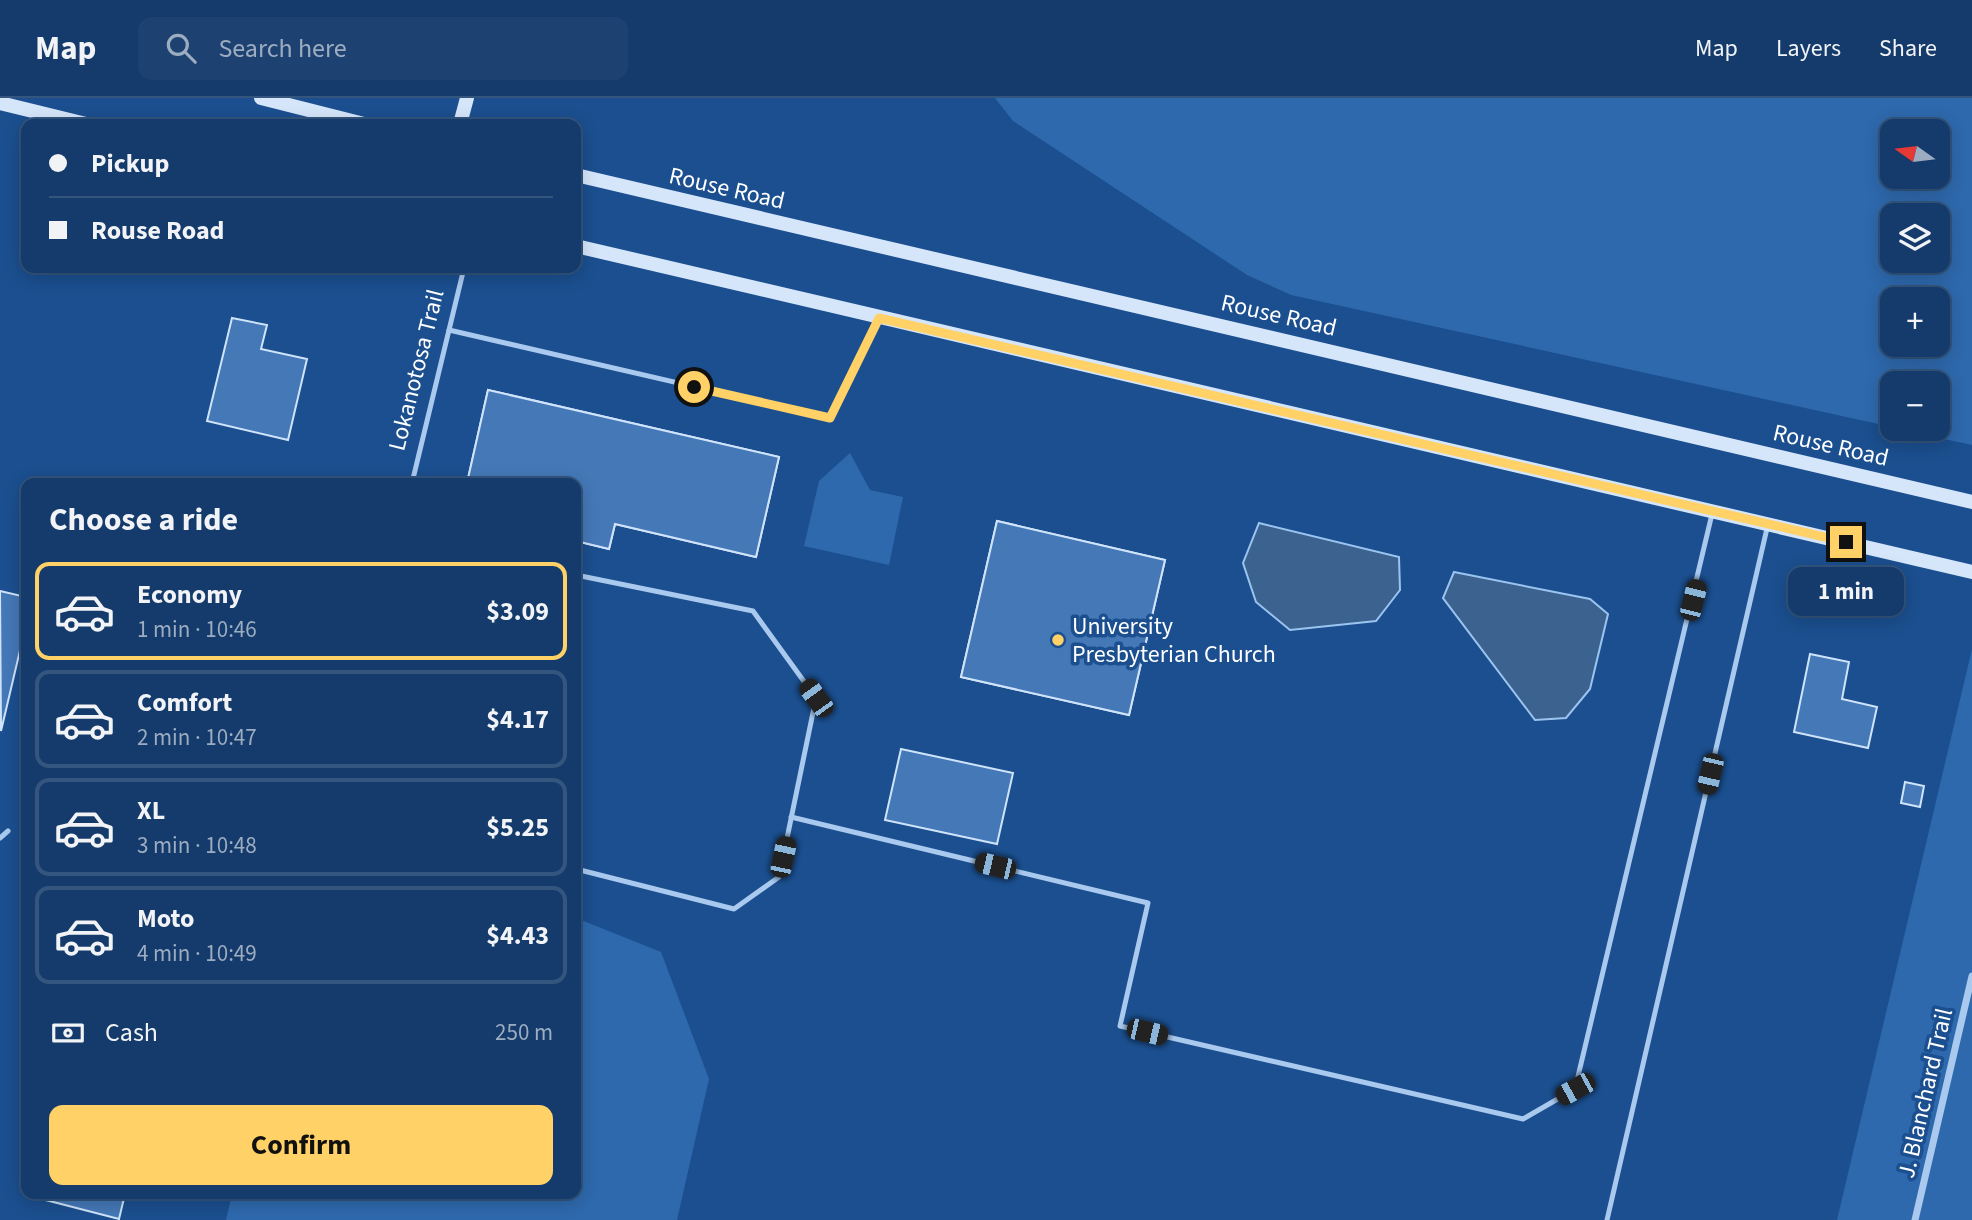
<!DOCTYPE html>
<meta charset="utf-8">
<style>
:root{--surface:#143b6b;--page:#1d4271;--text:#f1f3f6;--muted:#9dadc1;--line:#33557e;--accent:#ffd166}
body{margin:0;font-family:"Source Sans 3",sans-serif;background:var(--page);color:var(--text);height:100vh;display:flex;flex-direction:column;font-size:26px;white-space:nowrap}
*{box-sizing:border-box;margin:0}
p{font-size:23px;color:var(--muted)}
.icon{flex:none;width:38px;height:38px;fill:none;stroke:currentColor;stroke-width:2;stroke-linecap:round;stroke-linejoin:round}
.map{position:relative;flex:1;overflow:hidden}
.details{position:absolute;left:21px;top:380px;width:560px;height:721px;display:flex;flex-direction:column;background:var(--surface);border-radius:14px;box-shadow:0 4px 18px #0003,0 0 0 2px var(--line)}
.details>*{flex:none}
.banner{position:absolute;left:21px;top:21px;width:560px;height:154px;border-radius:14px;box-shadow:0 4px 18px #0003,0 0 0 2px var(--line);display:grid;align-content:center;height:154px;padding:0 28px;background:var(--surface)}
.needle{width:46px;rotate:284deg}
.tools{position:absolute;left:1880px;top:21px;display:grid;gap:14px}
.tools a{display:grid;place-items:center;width:70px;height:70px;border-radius:14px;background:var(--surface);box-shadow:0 4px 18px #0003,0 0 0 2px var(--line);font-size:35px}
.end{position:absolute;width:32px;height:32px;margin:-16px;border:9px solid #ffd166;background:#111;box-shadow:0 0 0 4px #111}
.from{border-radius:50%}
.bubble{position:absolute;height:49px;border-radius:14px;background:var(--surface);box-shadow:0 4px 18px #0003,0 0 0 2px var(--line);font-size:23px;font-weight:700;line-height:49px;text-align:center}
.car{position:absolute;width:21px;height:42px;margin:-21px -10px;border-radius:9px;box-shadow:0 0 5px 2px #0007;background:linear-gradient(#222 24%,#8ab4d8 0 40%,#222 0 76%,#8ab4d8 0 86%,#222 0)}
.banner b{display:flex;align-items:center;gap:24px;height:66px;font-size:26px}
.banner b+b{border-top:2px solid var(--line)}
.banner i{width:18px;height:18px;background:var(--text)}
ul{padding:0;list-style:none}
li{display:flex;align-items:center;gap:21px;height:98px;margin:0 14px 10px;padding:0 14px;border:4px solid var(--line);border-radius:14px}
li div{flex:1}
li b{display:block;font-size:26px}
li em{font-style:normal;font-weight:700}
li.on{border-color:var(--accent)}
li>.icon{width:63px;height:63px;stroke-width:1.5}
h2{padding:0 28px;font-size:32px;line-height:84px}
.pay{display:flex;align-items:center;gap:18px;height:77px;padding:0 28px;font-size:26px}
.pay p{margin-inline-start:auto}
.button{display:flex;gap:14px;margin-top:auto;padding:14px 28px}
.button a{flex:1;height:80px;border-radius:14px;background:var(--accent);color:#111;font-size:28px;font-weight:700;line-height:80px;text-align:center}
header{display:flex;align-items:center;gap:42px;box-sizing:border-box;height:98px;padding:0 35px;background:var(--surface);border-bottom:2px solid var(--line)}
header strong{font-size:33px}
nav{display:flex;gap:38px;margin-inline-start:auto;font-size:24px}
.search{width:490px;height:63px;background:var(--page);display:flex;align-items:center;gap:18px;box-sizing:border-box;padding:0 24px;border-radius:14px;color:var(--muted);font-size:26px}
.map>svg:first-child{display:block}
</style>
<header>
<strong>Map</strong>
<div class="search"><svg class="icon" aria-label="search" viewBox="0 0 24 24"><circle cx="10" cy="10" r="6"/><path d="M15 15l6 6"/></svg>Search here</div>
<nav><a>Map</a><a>Layers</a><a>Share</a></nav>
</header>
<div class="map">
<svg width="1972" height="1122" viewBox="0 0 1972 1122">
<rect width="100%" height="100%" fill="#1b4f8f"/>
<!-- green -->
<g fill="#2e69ad" fill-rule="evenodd">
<path d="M995,0H1972V347L1898,331H1937V285H1892V329L1291,197L1247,177L1013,23ZM1892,33H1937V79H1892ZM1892,117H1937V163H1892ZM1892,201H1937V247H1892Z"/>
<path d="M850,355L870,392L903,399L889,467L804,448L819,383Z"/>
<path d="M1972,551V1122H1837Z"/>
<path d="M576,820L661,854L709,981L677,1122H226L232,1096H576Z"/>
</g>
<!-- water -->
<g fill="#3c6290" stroke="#9cc4f0" stroke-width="2">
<path d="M1259,425L1399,459L1400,492L1376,523L1290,532L1256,504L1243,465Z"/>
<path d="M1454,474L1590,501L1608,516L1590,591L1566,620L1535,622L1443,500Z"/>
</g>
<!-- building -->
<g fill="#4478b7" stroke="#cfe3fa" stroke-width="2">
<path d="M232,220L267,227L261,251L307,261L288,342L207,323Z"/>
<path d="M488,292L779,359L756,459L615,426L609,451L576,443V385H467Z"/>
<path d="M488,292L779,359L756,459L615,426L609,451L576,443V385H467Z"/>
<path d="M997,423L1165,462L1129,617L961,579Z"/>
<path d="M997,423L1165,462L1129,617L961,579Z"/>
<path d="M0,493L26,499V527L1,633Z"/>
<path d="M1810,556L1849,564L1842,601L1877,609L1868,650L1794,634Z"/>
<path d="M901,651L1013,675L997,746L885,722Z"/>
<path d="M1905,684L1924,688L1920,709L1901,705Z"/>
<path d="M35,1096H125L119,1121L34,1099Z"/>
</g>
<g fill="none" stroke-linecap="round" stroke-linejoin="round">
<!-- lane -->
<g stroke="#a9c9ee" stroke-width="5">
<path d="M449,232L830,320L879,220"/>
<path d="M412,385L464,170"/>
<path d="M576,477L753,513L816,600L779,779L734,811L576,771"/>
<path d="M791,719L1148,805L1120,928L1523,1021L1575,991L1712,416"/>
<path d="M0,740L8,733"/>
<path d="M1607,1122L1768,426"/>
</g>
<!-- street -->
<path stroke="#a9c9ee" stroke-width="7" d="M1915,1122L1972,878"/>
<!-- secondary -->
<g stroke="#d6e6fa" stroke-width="14">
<path d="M261,0L364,26"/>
<path d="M0,5L86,26"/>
<path d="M460,26L467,0"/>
<path d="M576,77L1972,404"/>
<path d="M576,148L1972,474"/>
</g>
</g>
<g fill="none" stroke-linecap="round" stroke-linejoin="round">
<!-- route -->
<path stroke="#ffd166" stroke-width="9" d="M694,289L830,320L879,220L1846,444"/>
</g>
<!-- markers -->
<circle fill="#ffd166" stroke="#1b4f8f" stroke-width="2.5" cx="1058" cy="542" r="7"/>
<g text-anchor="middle" stroke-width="7" stroke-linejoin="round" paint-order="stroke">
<!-- street labels -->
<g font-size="24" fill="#fff" stroke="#1b4f8f">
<text transform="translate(727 90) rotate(13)" y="8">Rouse Road</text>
<text transform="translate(1279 217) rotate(13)" y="8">Rouse Road</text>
<text transform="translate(416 272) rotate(-76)" y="8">Lokanotosa Trail</text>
<text transform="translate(1831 347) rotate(13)" y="8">Rouse Road</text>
<text transform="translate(1925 995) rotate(-77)" y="8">J. Blanchard Trail</text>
</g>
<!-- poi labels -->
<g font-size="24" fill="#fff" stroke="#1b4f8f" text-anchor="start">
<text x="1072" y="536">University<tspan x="1072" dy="28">Presbyterian Church</tspan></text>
</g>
</g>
</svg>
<div class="tools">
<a><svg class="needle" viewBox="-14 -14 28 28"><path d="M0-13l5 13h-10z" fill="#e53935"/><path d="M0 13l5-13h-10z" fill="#9dadc1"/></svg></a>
<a><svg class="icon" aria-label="layers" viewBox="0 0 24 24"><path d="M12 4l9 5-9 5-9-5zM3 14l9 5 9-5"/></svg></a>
<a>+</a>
<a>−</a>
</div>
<i class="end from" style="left:694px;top:289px"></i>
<i class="end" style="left:1846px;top:444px"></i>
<div class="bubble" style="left:1788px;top:469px;width:116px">1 min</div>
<i class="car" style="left:1693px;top:502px;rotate:14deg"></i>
<i class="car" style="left:816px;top:600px;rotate:324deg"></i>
<i class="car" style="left:1710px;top:676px;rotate:193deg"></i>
<i class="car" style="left:783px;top:759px;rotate:12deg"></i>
<i class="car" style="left:995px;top:768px;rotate:283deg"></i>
<i class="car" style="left:1147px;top:934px;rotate:103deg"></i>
<i class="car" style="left:1575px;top:991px;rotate:241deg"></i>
<div class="banner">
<b><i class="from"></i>Pickup</b>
<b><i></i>Rouse Road</b>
</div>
<section class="details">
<h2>Choose a ride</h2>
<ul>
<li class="on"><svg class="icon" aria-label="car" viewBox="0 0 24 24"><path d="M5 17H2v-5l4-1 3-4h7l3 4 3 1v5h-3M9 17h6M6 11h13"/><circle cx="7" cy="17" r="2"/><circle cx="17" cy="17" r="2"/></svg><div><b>Economy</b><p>1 min · 10:46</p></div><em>$3.09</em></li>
<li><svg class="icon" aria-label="car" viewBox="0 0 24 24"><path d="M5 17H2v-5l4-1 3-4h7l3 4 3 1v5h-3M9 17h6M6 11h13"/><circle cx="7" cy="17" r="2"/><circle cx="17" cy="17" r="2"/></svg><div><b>Comfort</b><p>2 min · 10:47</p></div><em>$4.17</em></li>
<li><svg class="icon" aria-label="car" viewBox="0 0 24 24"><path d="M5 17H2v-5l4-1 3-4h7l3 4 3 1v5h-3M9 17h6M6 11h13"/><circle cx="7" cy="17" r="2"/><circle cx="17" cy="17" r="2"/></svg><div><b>XL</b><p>3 min · 10:48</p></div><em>$5.25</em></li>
<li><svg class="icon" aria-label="car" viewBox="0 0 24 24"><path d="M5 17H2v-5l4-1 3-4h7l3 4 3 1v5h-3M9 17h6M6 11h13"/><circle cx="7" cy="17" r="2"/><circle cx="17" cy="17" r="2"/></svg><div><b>Moto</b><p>4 min · 10:49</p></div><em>$4.43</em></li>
</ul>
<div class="pay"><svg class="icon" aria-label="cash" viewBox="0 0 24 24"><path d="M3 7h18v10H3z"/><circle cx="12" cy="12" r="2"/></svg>Cash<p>250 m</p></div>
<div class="button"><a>Confirm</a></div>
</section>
</div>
